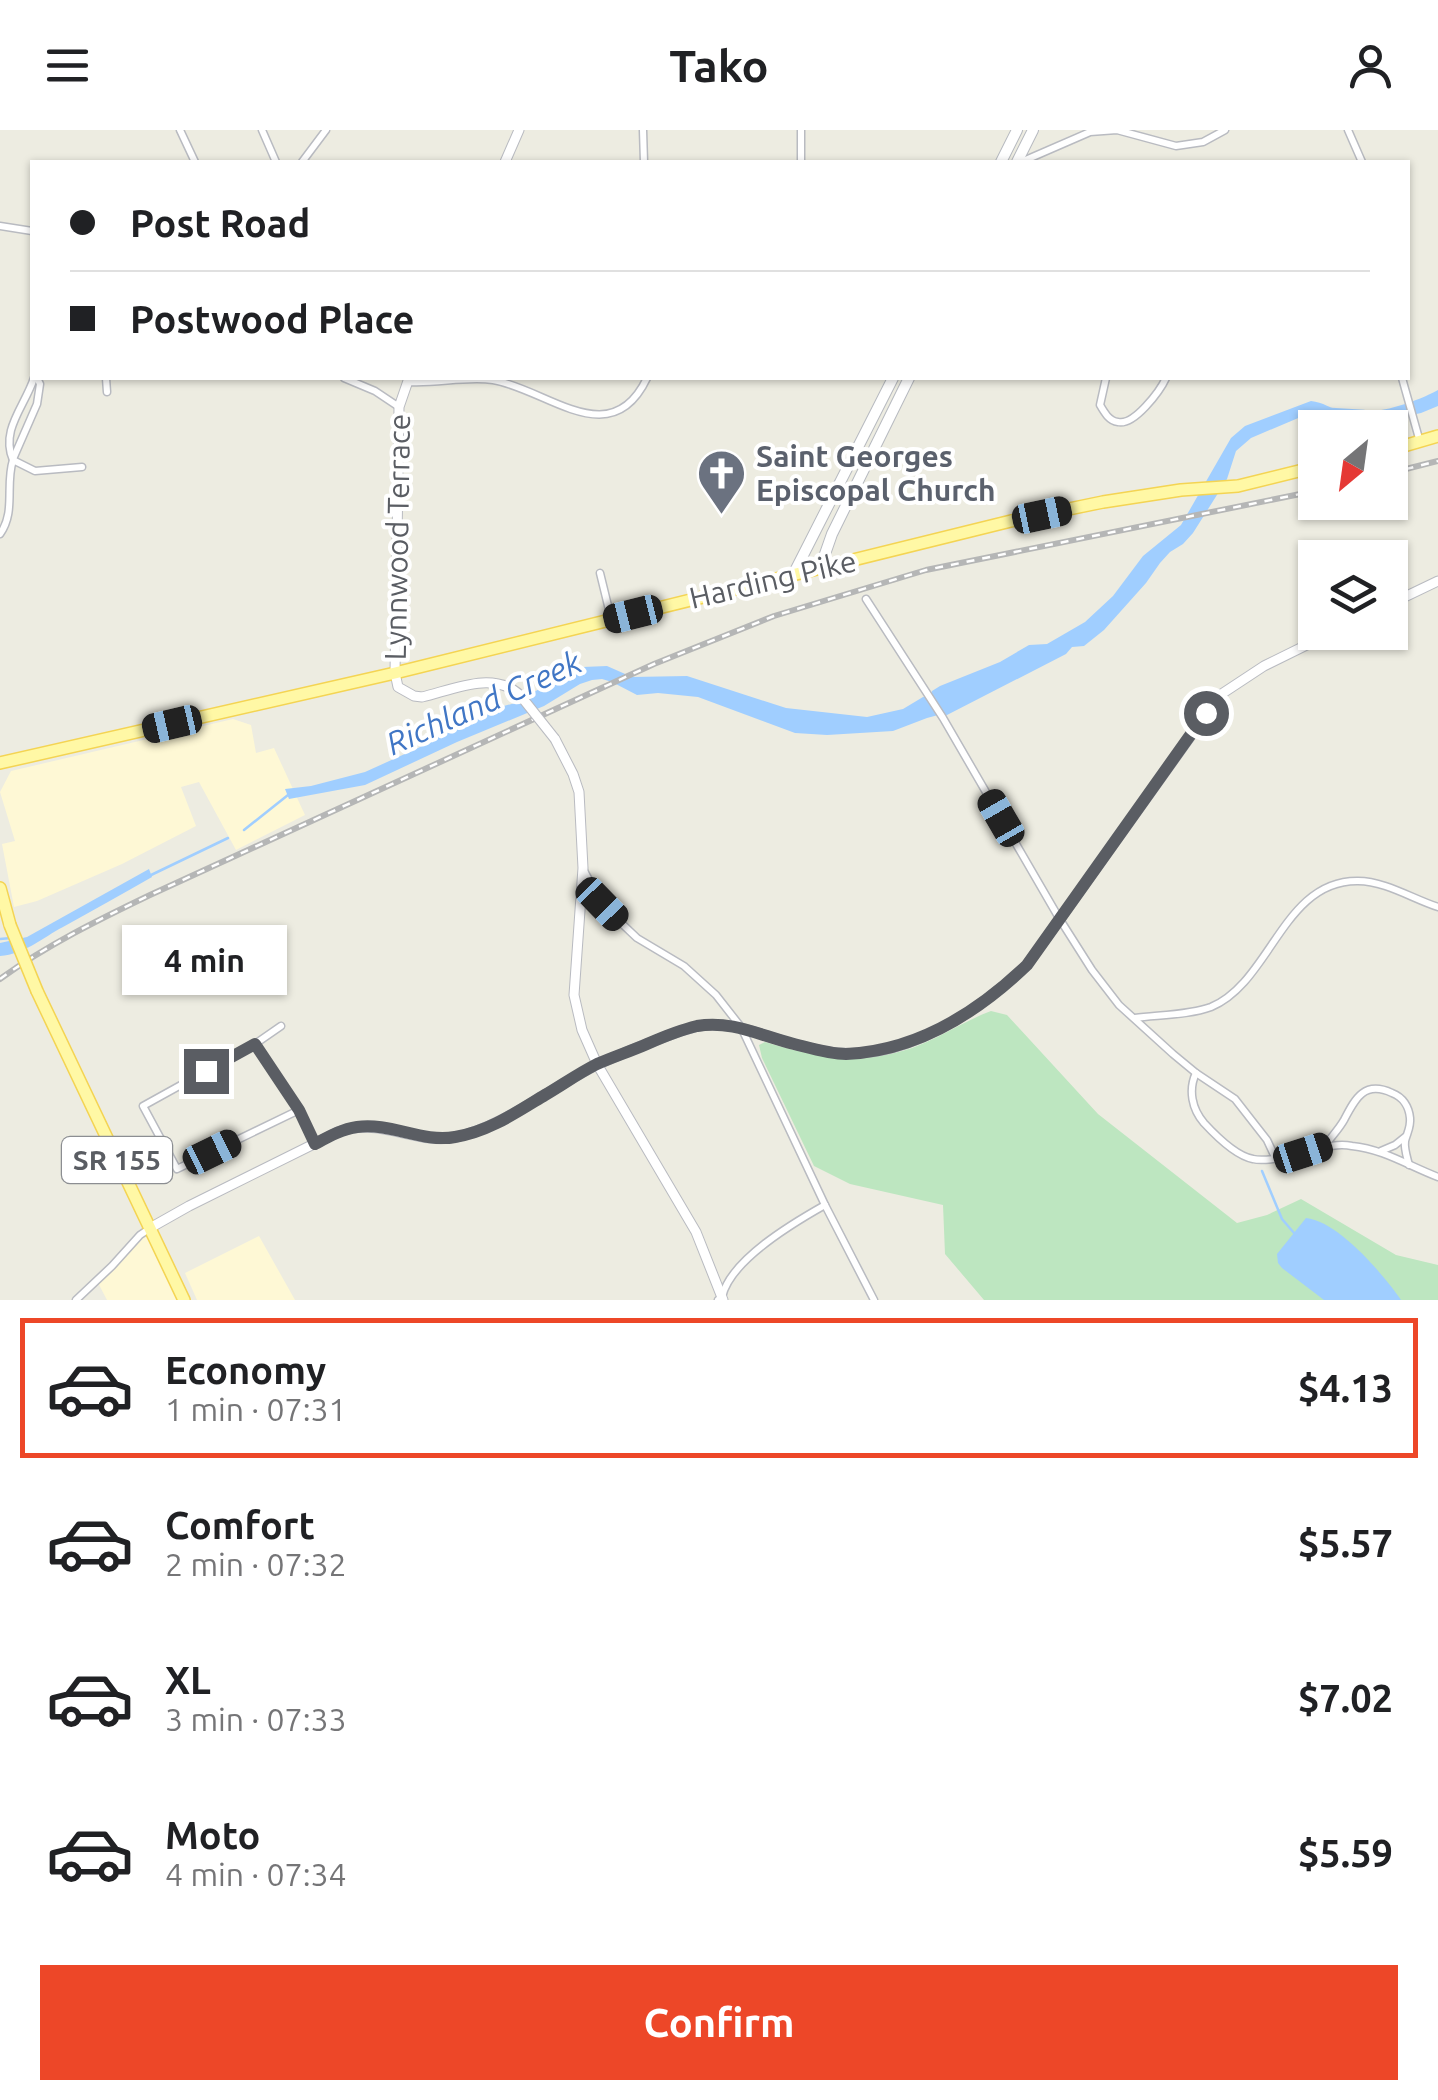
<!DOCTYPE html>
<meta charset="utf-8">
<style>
:root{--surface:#fff;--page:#f6f6f6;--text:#202124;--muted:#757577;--line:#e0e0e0;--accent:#ed4728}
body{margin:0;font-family:Ubuntu,sans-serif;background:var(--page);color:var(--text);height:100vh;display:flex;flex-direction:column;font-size:38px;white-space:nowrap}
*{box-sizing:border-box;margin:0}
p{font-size:32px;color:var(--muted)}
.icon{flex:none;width:55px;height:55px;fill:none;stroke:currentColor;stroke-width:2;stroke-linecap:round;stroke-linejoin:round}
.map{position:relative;height:1170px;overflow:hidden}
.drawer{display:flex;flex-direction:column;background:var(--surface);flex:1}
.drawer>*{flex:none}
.top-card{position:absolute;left:30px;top:30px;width:1380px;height:220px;border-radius:0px;box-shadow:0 2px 8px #0004;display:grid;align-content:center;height:220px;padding:0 40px;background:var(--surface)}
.needle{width:65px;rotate:209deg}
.buttons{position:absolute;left:1298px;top:280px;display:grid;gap:20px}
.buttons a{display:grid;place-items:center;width:110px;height:110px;border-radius:0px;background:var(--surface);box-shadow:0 2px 8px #0004;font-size:50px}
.end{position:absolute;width:45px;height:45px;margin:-22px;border:12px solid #5a5d63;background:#fff;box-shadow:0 0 0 5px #fff}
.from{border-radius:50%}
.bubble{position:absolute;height:70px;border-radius:0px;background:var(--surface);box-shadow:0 2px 8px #0004;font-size:32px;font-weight:700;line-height:70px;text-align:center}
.car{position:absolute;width:30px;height:60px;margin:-30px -15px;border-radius:12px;box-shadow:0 0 8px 2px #0007;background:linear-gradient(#222 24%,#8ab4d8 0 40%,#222 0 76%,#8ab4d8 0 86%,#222 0)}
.top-card b{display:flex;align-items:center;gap:35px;height:95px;font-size:38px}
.top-card b+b{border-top:2px solid var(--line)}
.top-card i{width:25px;height:25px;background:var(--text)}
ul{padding:18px 0 0;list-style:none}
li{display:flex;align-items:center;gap:30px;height:140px;margin:0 20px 15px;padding:0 20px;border:5px solid transparent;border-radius:0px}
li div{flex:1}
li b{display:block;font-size:38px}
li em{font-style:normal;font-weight:700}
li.on{border-color:var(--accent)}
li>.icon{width:90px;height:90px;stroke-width:1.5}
.cta{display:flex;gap:20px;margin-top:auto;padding:20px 40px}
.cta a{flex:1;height:115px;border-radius:0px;background:var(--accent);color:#fff;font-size:40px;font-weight:700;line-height:115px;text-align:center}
header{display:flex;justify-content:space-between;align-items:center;height:130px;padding:0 40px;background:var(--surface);font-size:45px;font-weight:700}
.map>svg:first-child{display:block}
</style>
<header><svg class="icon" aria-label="menu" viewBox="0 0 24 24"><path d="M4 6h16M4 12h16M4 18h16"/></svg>Tako<svg class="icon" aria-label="person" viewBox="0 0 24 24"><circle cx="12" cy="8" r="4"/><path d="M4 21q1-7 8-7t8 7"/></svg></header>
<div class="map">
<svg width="1438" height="1170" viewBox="0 0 1438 1170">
<rect width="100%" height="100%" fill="#edece1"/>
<!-- commercial -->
<g fill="#fef8d5">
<path d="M233,589L251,595L256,623L274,618L305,685L236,720L199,652L181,657L196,696L122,734L37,771L14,777L2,714L15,711L0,662L11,641Z"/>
<path d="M150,1098L184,1170H107L97,1151Z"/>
<path d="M259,1106L295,1170H197L185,1143Z"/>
</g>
<!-- green -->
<path fill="#bde6c0" d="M991,881L1007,885L1098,984L1237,1093L1267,1085L1301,1069L1396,1125L1438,1135V1170H984L945,1124L943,1075L850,1054L814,1036L762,928L759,915L765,912C813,927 863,935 912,918C940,908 964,891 991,881Z"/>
<!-- water -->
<g fill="#a0ceff">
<path d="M1438,260V276L1421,283L1375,293L1349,291L1327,286H1303L1251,308L1236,321L1227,349L1193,403L1183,414L1170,422L1160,433L1146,453L1104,500L1084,516L1072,517L1066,524L947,585L942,584L927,588L893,601L827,605L795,603L698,567L658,563L637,565L612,552L602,549L592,550L580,554L544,576L457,612L365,655L289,669L285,659L311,656L365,642L418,618L468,591L493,579L515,573L560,547L583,537L607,536L632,547L687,546L786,578L867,587L903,579L923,567L931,566L932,561L940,556L1000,532L1029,515L1047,514L1085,492L1113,466L1143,426L1181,395L1231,308L1245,296L1311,271C1323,272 1331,279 1342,281C1371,287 1412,274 1438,260Z"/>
<path d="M149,739L152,747C123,764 93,780 63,797C42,808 25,824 0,826V813L27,807Z"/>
<path d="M1306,1088C1338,1091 1383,1144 1401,1170H1324L1282,1138L1278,1133L1277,1124Z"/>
</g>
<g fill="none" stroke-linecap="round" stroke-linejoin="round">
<!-- stream -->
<g stroke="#a0ceff" stroke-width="2.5">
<path d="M1332,279L1364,281"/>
<path d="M244,700L288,665"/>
<path d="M149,746L228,708"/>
<path d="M0,809L11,808"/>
<path d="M1262,1041L1282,1089L1294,1103"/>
</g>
<defs>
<g id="minor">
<path d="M180,0L195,32"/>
<path d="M262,0L276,32"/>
<path d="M643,0L644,32"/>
<path d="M1348,0L1362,32"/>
<path d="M302,32L326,0"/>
<path d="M801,32V0"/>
<path d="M1021,32L1090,2L1117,0L1176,16L1203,12L1225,0"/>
<path d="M0,96L32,101"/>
<path d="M106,248L107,262"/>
<path d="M344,248L375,261L399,277"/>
<path d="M1106,248L1100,275C1104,282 1109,291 1118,292C1134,296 1160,261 1166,248"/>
<path d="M1402,248L1420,312"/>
<path d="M408,252C437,254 465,246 493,250C547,259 611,324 647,248"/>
<path d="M13,329L37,274L40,254L37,248"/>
<path d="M13,330C0,300 25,276 34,248"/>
<path d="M0,404C16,382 5,355 13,330L35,341L82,337"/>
<path d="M600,443L611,488"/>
<path d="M866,469L943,588L1059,788L1092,840L1119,875L1173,924L1196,943L1235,969L1267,1010L1275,1027"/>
<path d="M583,739L602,774L618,790L637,808L684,836L716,865L741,897L825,1075L874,1170"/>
<path d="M1135,888C1157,885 1190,885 1211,877C1271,852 1283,750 1358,751C1385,751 1413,769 1438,777"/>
<path d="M255,914L299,980L177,1039L143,976L255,914L281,896"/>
<path d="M1196,943C1188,960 1192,979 1204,993C1216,1006 1236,1026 1253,1029C1265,1032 1294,1026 1306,1022C1322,1018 1336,1013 1352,1016C1383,1019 1409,1036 1438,1047"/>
<path d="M299,980L315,1014"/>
<path d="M1325,1016C1331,1007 1339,999 1344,990C1355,969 1364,950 1392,963C1403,967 1409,977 1410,988C1411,997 1407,1003 1405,1011C1404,1019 1407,1027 1409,1035"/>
<path d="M1381,1021L1395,1015L1405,1007"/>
<path d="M76,1170L112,1136L140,1105L149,1099"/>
<path d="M718,1170L722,1167C730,1130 793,1093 825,1075"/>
</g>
<g id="tertiary">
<path d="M505,32L519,0"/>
<path d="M409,248L399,277L395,543L398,557L414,566L422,567C452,560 493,540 520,565"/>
<path d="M1390,474L1438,451"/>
<path d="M555,609L573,644L579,662L583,738L574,865L582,900L597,934L696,1102L723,1170"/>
<path d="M150,1098L189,1076L338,1002C381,986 417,1016 457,1007C490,999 518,981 546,964C564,954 581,942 599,934C613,927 627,922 641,916C660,909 679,900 699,896C733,890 762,906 794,914C809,918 824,922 839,923C908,929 980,880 1027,835L1220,565L1264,536L1333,502"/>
</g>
<g id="secondary">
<path d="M1001,32L1017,0"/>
<path d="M1017,32L1033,0"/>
<path d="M823,438L825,424L832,404L909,248"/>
<path d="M793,445L893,248"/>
</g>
<g id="primary">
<path d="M1390,320L1438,306"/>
<path d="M0,633L395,543L1011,391L1103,372L1181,360L1238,356L1315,337"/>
<path d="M0,758L10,795"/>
<path d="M37,861L184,1170"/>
</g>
</defs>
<!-- minor casing -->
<use href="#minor" stroke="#b9bbc1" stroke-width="9"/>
<!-- tertiary casing -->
<use href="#tertiary" stroke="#b9bbc1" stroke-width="11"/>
<!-- secondary casing -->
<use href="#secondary" stroke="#b7bac0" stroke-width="12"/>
<!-- primary casing -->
<use href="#primary" stroke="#f4d453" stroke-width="14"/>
<!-- minor -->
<use href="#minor" stroke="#fff" stroke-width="6"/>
<!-- tertiary -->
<use href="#tertiary" stroke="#fff" stroke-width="9"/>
<!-- secondary -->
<use href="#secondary" stroke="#fff" stroke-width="10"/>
<!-- primary -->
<use href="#primary" stroke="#fff8a5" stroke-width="11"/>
<defs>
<g id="rail">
<path d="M1390,343L1438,331"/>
<path d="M0,849C47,815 98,790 150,765L654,534L774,486L926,440L1315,361"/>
</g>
</defs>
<!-- rail casing -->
<use href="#rail" stroke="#b5b6b6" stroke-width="6"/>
<!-- rail -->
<use href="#rail" stroke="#fff" stroke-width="2.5" stroke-dasharray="8" stroke-linecap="butt"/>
<defs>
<path id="tertiary-bridge" d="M520,565L555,609"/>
<path id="primary-bridge" d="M10,795L37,861"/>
</defs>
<!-- tertiary-bridge casing -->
<use href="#tertiary-bridge" stroke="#b9bbc1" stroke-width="11" stroke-linecap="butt"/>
<!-- primary-bridge casing -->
<use href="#primary-bridge" stroke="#f4d453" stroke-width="14" stroke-linecap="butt"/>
<!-- tertiary-bridge -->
<use href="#tertiary-bridge" stroke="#fff" stroke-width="9"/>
<!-- primary-bridge -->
<use href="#primary-bridge" stroke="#fff8a5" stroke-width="11"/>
</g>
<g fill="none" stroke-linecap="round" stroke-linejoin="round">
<!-- route -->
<path stroke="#5a5d63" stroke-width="12" d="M206,941L255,914L299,980L315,1014C328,1007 342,999 357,997C390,992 422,1013 455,1007C488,1002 517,982 545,965C562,955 579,943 597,934C613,927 631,921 647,914C663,907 680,900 697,896C732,890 761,906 794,914C810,918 829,924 846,924C917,921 977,883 1027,835L1206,583"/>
</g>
<!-- icons -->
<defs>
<symbol id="church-pin" viewBox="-11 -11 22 30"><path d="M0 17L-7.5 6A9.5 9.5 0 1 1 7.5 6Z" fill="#6b7280" stroke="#fff"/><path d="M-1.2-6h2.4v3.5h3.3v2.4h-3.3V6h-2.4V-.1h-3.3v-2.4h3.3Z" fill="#fff"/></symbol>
</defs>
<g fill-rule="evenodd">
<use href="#church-pin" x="694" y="316" width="55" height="75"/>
</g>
<g text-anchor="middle" stroke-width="8" stroke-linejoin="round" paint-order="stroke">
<!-- shield labels -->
<rect fill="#fff" stroke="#8c8e92" stroke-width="2.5" x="62" y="1007" width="110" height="46" rx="8"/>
<g font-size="28" font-weight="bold" fill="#5a5d63">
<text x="117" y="1040">SR 155</text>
</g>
<!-- worship labels -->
<g font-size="30" font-weight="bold" fill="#5b616d" stroke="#fff" text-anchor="start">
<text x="756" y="337">Saint Georges<tspan x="756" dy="34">Episcopal Church</tspan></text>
</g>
<!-- street labels -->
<g font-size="30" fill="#5a5d63" stroke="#fff">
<text transform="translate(398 407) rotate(-89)" y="10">Lynnwood Terrace</text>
<text transform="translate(773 450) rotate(-13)" y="10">Harding Pike</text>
</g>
<!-- water labels -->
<g font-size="32" font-style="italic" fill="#4076c5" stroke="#fff">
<text transform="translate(484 573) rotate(-24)" y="11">Richland Creek</text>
</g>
</g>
</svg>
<div class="buttons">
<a><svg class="needle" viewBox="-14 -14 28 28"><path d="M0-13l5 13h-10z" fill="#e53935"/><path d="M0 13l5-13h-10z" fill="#757577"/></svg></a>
<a><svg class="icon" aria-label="layers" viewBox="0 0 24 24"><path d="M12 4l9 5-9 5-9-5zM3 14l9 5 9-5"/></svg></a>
</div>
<i class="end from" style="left:1206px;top:583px"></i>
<i class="end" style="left:206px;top:941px"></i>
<div class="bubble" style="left:122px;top:795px;width:165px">4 min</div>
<i class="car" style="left:1042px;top:385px;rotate:78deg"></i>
<i class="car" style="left:633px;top:484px;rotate:256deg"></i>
<i class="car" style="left:172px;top:594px;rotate:257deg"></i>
<i class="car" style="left:1001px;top:688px;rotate:330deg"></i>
<i class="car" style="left:602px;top:774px;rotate:136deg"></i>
<i class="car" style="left:212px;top:1022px;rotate:64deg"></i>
<i class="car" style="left:1303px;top:1023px;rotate:72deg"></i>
<div class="top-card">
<b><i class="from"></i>Post Road</b>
<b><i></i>Postwood Place</b>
</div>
</div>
<section class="drawer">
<ul>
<li class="on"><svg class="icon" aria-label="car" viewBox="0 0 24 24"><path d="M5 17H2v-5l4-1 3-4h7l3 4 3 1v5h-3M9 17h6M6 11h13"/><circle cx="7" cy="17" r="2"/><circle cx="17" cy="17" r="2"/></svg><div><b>Economy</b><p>1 min · 07:31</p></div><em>$4.13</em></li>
<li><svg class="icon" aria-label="car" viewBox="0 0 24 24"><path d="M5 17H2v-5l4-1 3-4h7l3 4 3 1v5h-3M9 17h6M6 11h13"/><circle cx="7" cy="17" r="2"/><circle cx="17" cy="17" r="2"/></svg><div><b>Comfort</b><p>2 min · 07:32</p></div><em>$5.57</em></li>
<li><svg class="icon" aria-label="car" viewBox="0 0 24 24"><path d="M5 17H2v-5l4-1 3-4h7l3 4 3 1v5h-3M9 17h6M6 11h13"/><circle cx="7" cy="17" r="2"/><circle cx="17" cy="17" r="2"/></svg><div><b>XL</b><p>3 min · 07:33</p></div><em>$7.02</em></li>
<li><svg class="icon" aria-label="car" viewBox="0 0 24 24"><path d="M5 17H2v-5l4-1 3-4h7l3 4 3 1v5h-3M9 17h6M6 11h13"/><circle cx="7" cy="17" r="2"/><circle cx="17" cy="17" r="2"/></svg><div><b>Moto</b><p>4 min · 07:34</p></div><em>$5.59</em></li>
</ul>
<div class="cta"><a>Confirm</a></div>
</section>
